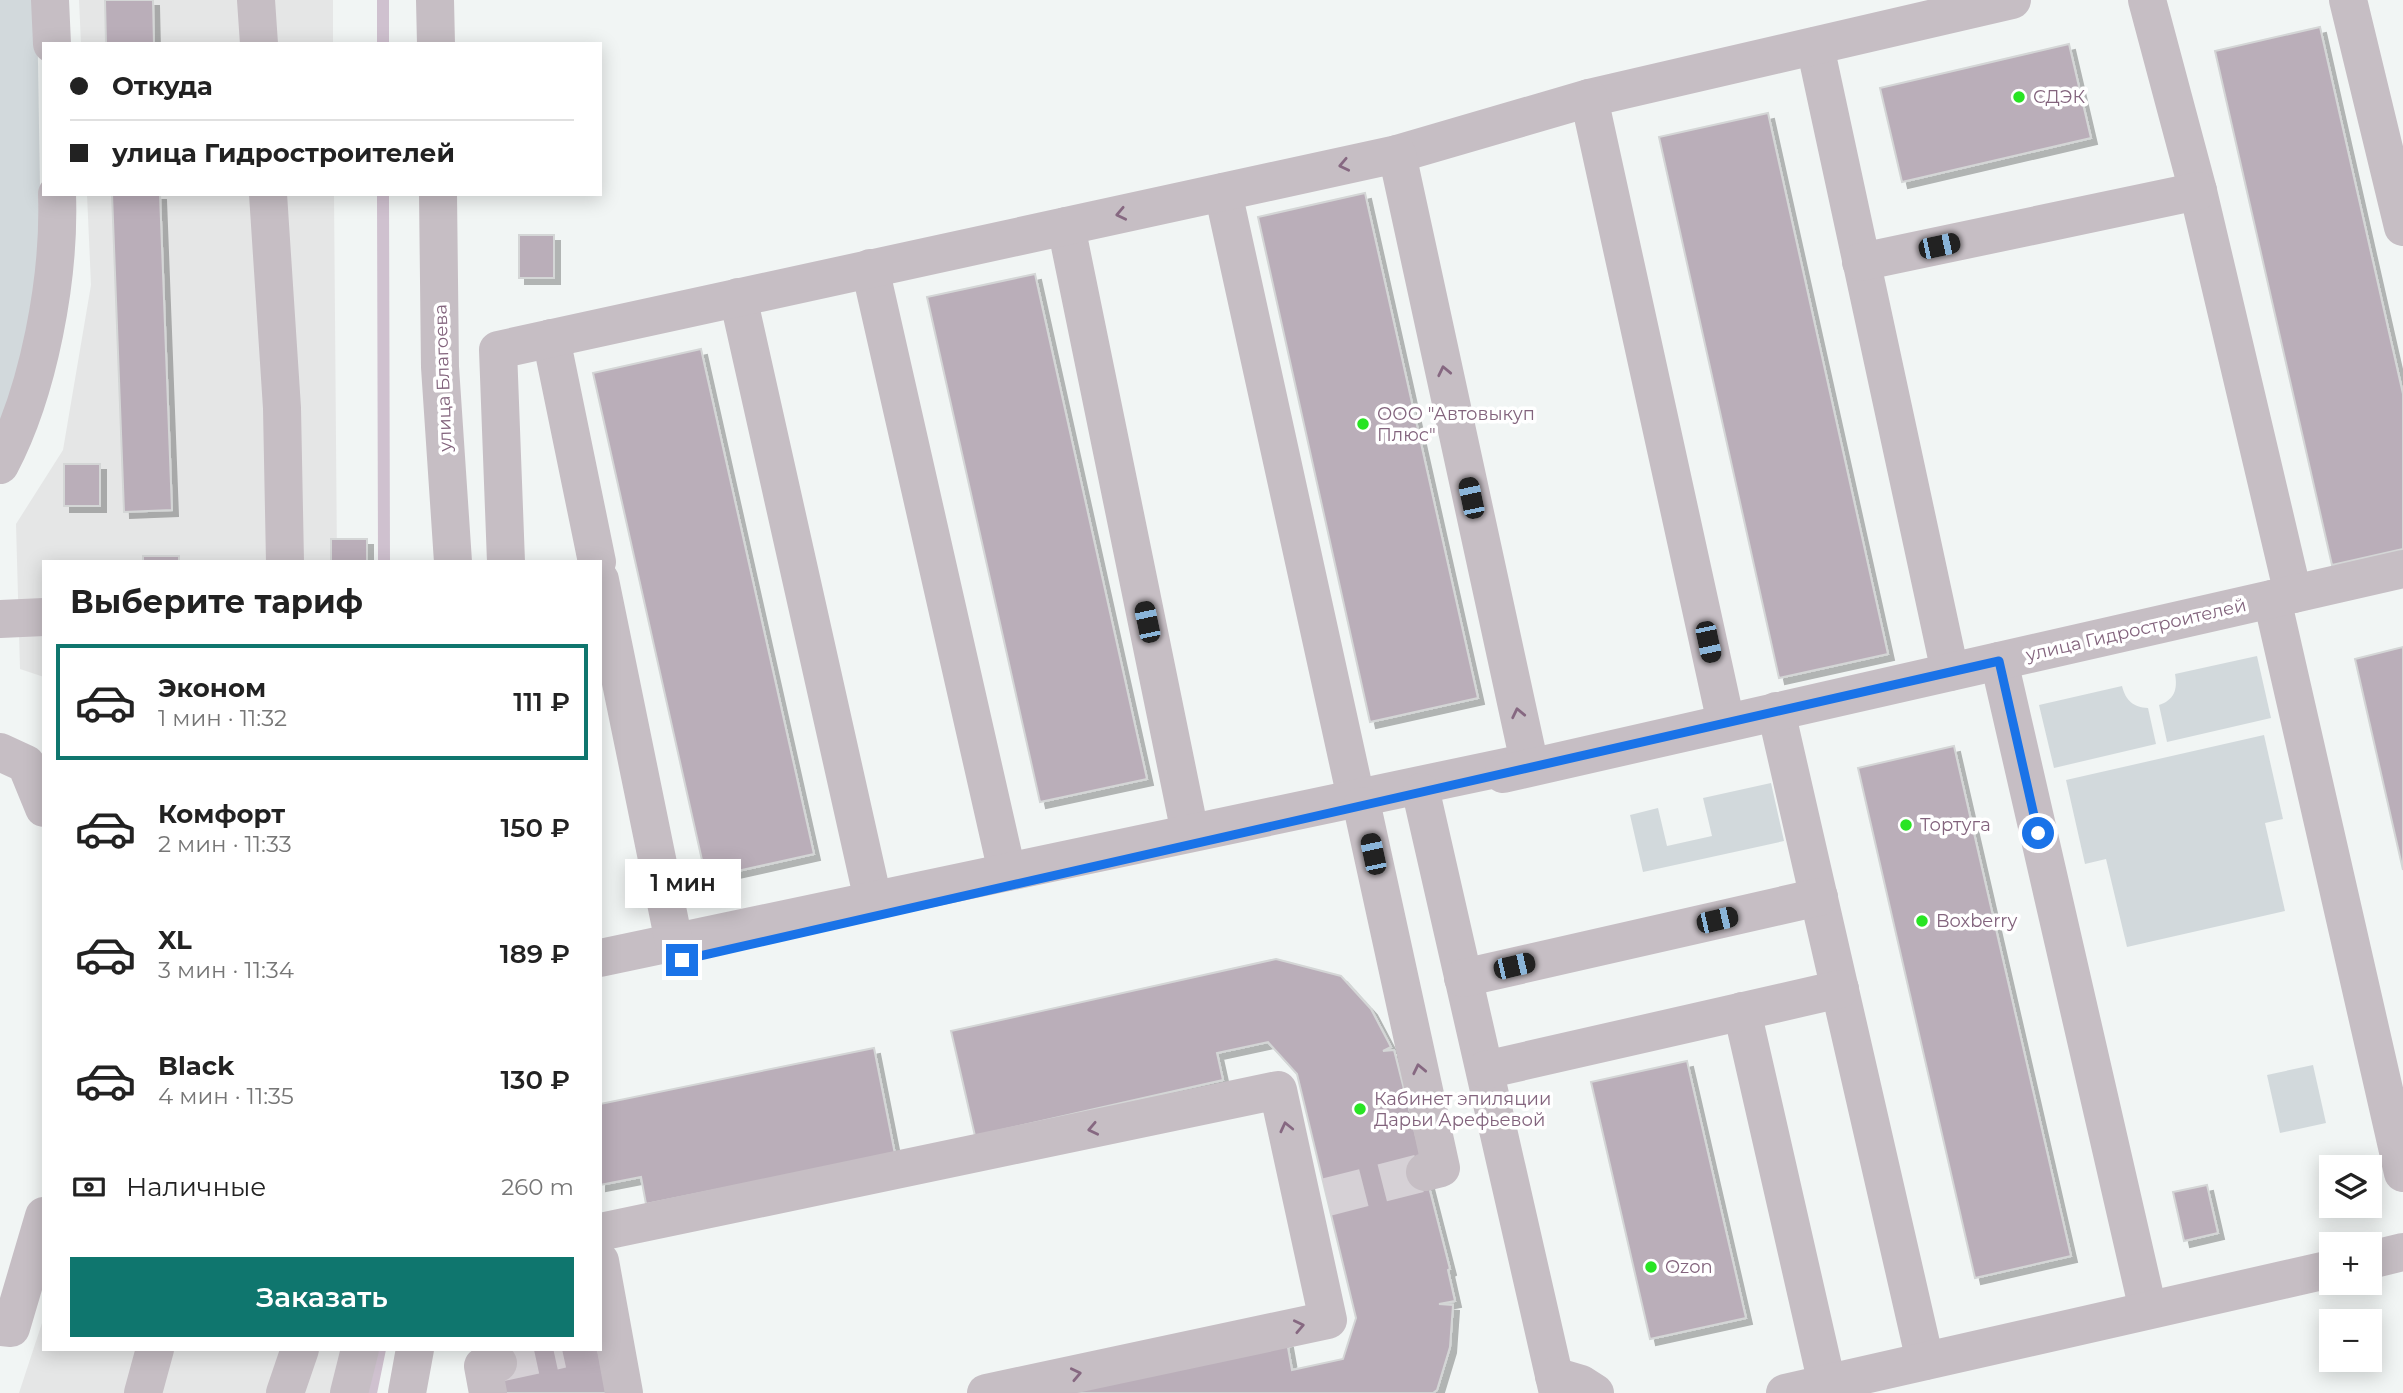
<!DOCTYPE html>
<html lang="ru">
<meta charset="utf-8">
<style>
:root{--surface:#fff;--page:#f2f2f2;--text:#222;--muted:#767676;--line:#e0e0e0;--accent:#0f766e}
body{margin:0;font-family:Montserrat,sans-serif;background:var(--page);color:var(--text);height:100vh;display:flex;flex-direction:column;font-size:26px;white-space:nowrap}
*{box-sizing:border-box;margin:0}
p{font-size:23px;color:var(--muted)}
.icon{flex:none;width:38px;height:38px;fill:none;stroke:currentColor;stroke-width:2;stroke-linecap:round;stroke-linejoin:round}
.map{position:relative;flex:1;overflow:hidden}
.sheet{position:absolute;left:42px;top:560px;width:560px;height:791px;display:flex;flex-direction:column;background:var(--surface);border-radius:0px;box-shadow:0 4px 18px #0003}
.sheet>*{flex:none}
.hud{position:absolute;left:42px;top:42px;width:560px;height:154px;border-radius:0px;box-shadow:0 4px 18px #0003;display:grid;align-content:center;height:154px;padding:0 28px;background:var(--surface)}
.fabs{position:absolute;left:2319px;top:1155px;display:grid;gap:14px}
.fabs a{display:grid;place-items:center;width:63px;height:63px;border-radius:0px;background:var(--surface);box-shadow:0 4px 18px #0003;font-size:35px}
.end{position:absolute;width:32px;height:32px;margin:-16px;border:9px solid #1a73e8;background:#fff;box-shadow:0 0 0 4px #fff}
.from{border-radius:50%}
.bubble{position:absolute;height:49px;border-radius:0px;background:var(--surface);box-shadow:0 4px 18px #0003;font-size:23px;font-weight:600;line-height:49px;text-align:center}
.car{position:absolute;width:21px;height:42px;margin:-21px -10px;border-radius:9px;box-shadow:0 0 5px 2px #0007;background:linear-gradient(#222 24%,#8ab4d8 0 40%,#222 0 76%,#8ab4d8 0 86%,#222 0)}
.hud b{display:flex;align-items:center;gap:24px;height:66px;font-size:26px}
.hud b+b{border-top:2px solid var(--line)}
.hud i{width:18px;height:18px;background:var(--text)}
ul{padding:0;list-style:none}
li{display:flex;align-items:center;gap:21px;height:116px;margin:0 14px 10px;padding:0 14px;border:4px solid transparent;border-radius:0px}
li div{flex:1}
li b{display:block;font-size:26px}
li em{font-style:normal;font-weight:600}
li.active{border-color:var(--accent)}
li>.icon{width:63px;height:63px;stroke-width:1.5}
h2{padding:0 28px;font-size:32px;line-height:84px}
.pay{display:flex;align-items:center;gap:18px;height:77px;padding:0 28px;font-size:26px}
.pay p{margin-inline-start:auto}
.action{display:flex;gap:14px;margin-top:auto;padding:14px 28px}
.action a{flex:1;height:80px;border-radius:0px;background:var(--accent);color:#fff;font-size:28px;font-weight:600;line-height:80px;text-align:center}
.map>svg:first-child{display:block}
</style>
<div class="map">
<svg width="2403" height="1393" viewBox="0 0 2403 1393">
<defs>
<filter id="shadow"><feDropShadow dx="6" dy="6" stdDeviation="0" flood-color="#0004"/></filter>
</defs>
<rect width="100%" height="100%" fill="#f1f5f4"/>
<!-- built -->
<g fill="#e5e6e6">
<path d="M79,0H333V44H81Z"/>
<path d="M87,194H334L337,562H44V677L20,669L16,524L63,450L91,285Z"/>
<path d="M44,1317V1349H380L371,1393H19Z"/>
</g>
<!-- green -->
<g fill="#d2d9dc">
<path d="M0,0H37L41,253L22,394L0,445Z"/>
<path d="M2257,656L2271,718L2167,742L2159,705C2174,700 2178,690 2175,674Z"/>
<path d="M2122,686C2126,701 2133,707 2148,708L2156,744L2054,768L2039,705Z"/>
<path d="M2264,735L2283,819L2265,823L2285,911L2127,947L2106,859L2085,864L2066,780Z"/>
<path d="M1771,783L1784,841L1643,872L1630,815L1658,808L1667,846L1712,836L1703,798Z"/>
<path d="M2313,1065L2326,1123L2280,1133L2267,1075Z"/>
</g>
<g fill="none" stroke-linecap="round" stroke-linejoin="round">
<!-- stream -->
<g stroke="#cfc1cf" stroke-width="12">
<path d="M383,0V44"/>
<path d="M383,194L384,562"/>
<path d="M371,1393L380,1349"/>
</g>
</g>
<!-- building -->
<g fill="#baaeb9" stroke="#d4d6d6" stroke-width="2" filter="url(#shadow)">
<path d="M105,0H153L154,44H106Z"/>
<path d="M2320,27L2403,394V549L2332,565L2215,51Z"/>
<path d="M2069,44L2091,138L1902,182L1880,88Z"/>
<path d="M1768,113L1888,654L1779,678L1659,137Z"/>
<path d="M1365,193L1478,698L1370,722L1258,217Z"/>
<path d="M112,194H160L172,510L124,512Z"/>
<rect x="519" y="235" width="35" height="43"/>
<path d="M1035,274L1147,779L1040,802L927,297Z"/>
<path d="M701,349L814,854L706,878L593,373Z"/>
<rect x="64" y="464" width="36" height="42"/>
<rect x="331" y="539" width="36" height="23"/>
<rect x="143" y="556" width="36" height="6"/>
<path d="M2403,647V870L2355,659Z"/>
<path d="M1954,746L2071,1256L1975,1278L1858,768Z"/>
<path d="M1276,959L1341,976L1371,1009L1391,1047L1383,1051L1394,1050L1450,1269L1448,1270L1455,1301L1439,1304L1453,1305L1450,1347L1437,1390L1433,1393H1037L1287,1342L1292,1370L1343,1359L1356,1318L1297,1074L1268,1042L1217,1053L1223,1080L975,1136L951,1031Z"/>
<path d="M874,1048L895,1154L646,1204L641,1177L600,1185V1104Z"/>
<path d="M1687,1061L1746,1318L1650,1339L1591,1082Z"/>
<path d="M2207,1185L2218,1233L2184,1241L2173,1192Z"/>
<path d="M496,1349H598L607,1393H503Z"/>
</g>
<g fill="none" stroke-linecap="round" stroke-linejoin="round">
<!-- minor-tunnel -->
<g stroke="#d6d1d6" stroke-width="38" stroke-dasharray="38 19" stroke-linecap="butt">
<path d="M1327,1197L1425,1172"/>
<path d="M498,1363L562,1349"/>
</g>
<!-- minor -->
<g stroke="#c6bec4" stroke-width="38">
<path d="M50,0L52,44"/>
<path d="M256,0L259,44"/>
<path d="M435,0L436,44"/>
<path d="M2147,0L2198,191L2293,594"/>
<path d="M2348,0L2403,227"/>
<path d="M1815,46L1950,672"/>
<path d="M1589,98L2012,0"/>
<path d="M1397,154L1589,98L1726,723"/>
<path d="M1223,192L1356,798"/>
<path d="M268,194L282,408L285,562"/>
<path d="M438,194L440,367L453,562"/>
<path d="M1066,226L1190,833"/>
<path d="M1861,262L2198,191"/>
<path d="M870,268L1007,872"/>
<path d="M738,297L873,900"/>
<path d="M551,338L597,562"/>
<path d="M0,465C39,391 60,278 57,194"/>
<path d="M506,562L498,350L1397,154L1529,762L600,958"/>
<path d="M600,580L674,942"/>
<path d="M2272,599L2403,1173"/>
<path d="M0,619L44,617"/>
<path d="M1999,661L2148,1310"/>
<path d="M1776,711L1925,1361"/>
<path d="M0,752L26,764L44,808"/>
<path d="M1503,774L2403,569"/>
<path d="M1421,792L1558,1393"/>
<path d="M1362,806L1441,1168L1425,1172"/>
<path d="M1463,978L1819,897"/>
<path d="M1742,1011L1827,1384"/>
<path d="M1485,1070L1840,989"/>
<path d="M600,1232L1278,1090L1328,1320L986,1393"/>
<path d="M2370,1260L2403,1252"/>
<path d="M600,1261L624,1393"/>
<path d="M0,1327L11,1328L44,1216"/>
<path d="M1554,1376L1581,1384L1595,1393"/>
<path d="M143,1393L155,1349"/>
<path d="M285,1393L300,1349"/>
<path d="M349,1393L360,1349"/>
<path d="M407,1393L415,1349"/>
<path d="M488,1393L483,1366L498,1363"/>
<path d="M1785,1393L2331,1269"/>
</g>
</g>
<!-- one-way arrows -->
<defs><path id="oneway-chevron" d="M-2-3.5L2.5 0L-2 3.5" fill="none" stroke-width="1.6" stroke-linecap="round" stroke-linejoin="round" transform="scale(1.75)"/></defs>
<g stroke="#866881">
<use href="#oneway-chevron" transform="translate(1344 165) rotate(168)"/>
<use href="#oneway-chevron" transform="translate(1121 214) rotate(168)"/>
<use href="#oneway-chevron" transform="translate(1444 371) rotate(-102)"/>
<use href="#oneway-chevron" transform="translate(1518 713) rotate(-102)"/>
<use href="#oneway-chevron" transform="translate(1419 1069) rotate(-102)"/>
<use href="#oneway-chevron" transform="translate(1286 1127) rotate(-103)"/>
<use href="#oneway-chevron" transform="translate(1093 1129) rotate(168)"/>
<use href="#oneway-chevron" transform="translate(1299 1326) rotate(-12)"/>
<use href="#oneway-chevron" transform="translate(1076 1374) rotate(-12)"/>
</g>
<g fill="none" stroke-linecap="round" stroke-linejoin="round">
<!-- route -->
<path stroke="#1a73e8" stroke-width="9" d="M682,960L1999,661L2038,833"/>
</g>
<!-- markers -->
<g fill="#28e423" stroke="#fff" stroke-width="2.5">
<circle cx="2019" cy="97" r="7"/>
<circle cx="1363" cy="424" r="7"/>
<circle cx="1906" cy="825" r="7"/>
<circle cx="1922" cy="921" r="7"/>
<circle cx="1360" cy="1109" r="7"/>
<circle cx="1651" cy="1267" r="7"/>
</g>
<g text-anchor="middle" stroke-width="7" stroke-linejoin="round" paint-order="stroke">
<!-- poi labels -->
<g font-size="18" fill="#83647d" stroke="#fff" text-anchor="start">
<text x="2033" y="103">СДЭК</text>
<text x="1377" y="420">ООО "Автовыкуп<tspan x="1377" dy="21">Плюс"</tspan></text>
<text x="1920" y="831">Тортуга</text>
<text x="1936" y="927">Boxberry</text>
<text x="1374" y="1105">Кабинет эпиляции<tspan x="1374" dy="21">Дарьи Арефьевой</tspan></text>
<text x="1665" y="1273">Ozon</text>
</g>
<!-- street labels -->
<g font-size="18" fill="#83647d" stroke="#fff">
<text transform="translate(443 378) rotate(-92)" y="6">улица Благоева</text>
<text transform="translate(2136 630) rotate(-13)" y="6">улица Гидростроителей</text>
</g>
</g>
</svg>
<div class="fabs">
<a><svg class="icon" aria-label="layers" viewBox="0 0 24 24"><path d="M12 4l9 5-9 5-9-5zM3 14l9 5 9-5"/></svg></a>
<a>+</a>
<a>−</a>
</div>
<i class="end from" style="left:2038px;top:833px"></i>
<i class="end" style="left:682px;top:960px"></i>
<div class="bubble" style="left:625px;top:859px;width:116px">1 мин</div>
<i class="car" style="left:1939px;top:246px;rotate:78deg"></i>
<i class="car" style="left:1471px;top:498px;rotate:348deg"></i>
<i class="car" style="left:1147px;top:622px;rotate:348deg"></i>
<i class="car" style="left:1708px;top:642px;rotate:168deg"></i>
<i class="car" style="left:1373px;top:854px;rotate:348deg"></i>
<i class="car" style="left:1717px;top:920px;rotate:77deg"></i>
<i class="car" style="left:1514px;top:966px;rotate:77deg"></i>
<div class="hud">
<b><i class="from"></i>Откуда</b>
<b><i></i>улица Гидростроителей</b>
</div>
<section class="sheet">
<h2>Выберите тариф</h2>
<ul>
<li class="active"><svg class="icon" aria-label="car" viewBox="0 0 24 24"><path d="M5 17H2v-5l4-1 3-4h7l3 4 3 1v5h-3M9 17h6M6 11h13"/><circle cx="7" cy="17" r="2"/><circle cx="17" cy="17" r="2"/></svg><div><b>Эконом</b><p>1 мин · 11:32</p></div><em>111 ₽</em></li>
<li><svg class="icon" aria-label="car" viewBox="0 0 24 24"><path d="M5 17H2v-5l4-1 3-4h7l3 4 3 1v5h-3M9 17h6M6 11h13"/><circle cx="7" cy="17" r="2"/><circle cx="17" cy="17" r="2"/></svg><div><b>Комфорт</b><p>2 мин · 11:33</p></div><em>150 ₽</em></li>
<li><svg class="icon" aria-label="car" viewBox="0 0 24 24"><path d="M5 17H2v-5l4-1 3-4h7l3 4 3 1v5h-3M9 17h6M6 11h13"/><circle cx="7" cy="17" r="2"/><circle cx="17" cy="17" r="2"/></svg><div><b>XL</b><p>3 мин · 11:34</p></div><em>189 ₽</em></li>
<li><svg class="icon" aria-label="car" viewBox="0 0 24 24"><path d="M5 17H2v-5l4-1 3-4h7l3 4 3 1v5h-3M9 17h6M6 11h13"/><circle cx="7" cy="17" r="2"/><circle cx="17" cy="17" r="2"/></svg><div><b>Black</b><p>4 мин · 11:35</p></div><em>130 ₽</em></li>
</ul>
<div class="pay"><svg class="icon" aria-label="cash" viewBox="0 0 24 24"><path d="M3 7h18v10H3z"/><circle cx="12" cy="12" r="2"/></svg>Наличные<p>260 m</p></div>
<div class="action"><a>Заказать</a></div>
</section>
</div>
